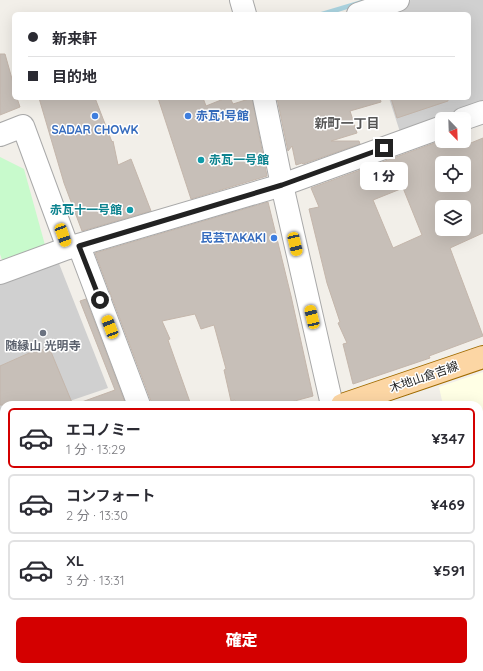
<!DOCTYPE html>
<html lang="ja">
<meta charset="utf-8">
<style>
:root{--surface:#fff;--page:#f2f2f3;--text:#2b2b33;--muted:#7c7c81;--line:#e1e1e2;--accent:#d40000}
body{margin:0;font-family:Quicksand,"Noto Sans JP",sans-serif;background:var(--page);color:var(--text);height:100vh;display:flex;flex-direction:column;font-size:15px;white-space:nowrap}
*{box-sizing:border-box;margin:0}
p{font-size:13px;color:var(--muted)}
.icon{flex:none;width:22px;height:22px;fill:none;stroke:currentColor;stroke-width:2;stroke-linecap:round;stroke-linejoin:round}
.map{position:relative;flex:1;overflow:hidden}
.drawer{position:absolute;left:0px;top:401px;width:483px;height:270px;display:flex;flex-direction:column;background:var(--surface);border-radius:12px 12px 0 0;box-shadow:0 4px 16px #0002}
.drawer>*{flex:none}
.top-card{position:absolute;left:12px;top:12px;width:459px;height:88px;border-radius:6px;box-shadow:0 4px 16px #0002;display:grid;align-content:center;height:88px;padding:0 16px;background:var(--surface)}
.needle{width:26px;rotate:157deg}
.buttons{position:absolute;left:435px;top:112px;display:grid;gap:8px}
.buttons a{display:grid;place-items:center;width:36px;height:36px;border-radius:6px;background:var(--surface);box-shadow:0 4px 16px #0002;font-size:20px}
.end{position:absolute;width:18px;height:18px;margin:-9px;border:5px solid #222;background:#fff;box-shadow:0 0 0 2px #fff}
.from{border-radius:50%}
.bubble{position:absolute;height:28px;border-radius:6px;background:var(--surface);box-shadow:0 4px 16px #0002;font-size:13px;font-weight:800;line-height:28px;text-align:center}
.car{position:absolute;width:12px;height:24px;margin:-12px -6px;border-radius:5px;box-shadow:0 0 3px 1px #0007;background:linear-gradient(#f5c518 24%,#345 0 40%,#f5c518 0 76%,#345 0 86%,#f5c518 0)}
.top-card b{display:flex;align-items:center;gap:14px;height:38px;font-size:15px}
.top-card b+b{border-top:1px solid var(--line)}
.top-card i{width:10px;height:10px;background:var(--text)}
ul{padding:7px 0 0;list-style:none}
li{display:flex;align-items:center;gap:12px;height:60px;margin:0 8px 6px;padding:0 8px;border:2px solid var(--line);border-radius:6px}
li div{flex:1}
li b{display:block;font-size:15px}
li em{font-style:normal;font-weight:800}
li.active{border-color:var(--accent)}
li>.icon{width:36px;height:36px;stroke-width:1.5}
.button{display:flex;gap:8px;margin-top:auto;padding:8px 16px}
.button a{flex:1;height:46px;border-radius:6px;background:var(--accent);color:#fff;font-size:16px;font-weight:800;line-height:46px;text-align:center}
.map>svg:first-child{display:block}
</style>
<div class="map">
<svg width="483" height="671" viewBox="0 0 483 671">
<rect width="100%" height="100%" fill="#f2efe9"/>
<!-- education -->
<path fill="#ffffe5" d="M483,372V538H479V405H443L439,387Z"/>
<!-- religious -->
<g fill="#d0d0d0">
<path d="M411,0H483V104L400,132L389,98H469V14H374L373,12Z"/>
<path d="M58,261L108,388L58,405H4V424L0,425V278Z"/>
</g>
<!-- park -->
<path fill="#c8facc" d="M0,157L24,169L45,245L2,260L0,254Z"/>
<!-- parking -->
<path fill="#e2e2e2" d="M483,593V632L479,617V594Z"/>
<!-- water -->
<path fill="#aad3df" d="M361,0H375L332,14H314Z"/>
<!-- building -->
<g fill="#c7bfb8" stroke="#c4b6ab" fill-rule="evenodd">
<path d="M0,54H5L14,86V98H17L20,107L0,115Z"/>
<path d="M39,98H95L112,142L113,141L118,165L131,159L151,211L82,231L64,183Z"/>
<path d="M158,98H203L206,106L226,98H230L233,104L252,98L267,176L191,199Z"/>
<path d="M277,98H380L381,102L350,111L357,133L331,141H359L360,144L303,164L302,163L296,165L292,146L288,151Z"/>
<path d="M391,98H448V101L397,118Z"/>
<path d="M483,138V233L450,248L483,336L429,356L430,358L353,384L343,344L347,343L338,323L340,322L327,283L309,209L319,207L311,188L440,141H458L461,147ZM442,163H464V185H442ZM403,188L422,235L393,248L373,200ZM442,207H464V229H442Z"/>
<path d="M268,202L291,296L313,396L280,405H236L235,400L231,401L224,370L226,369L214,325L201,329L195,314L162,321L170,339L168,340L191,405H151V401L95,253Z"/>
<path d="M86,299L126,405H79V403L115,390L80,301Z"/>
<path d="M49,347L73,405H0V366L36,350L37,352Z"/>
</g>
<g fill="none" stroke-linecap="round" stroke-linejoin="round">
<defs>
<g id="minor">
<path d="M241,0L245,14"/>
<path d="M358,14L398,0"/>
<path d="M264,98L282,185L332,405"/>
<path d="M463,119L483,112"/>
<path d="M0,135L23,126L68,248"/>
<path d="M79,246L139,405"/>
<path d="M0,273L68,248L282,185L442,127"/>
<path d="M479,587L483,586"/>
<path d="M0,631L4,641"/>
<path d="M14,667L15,671"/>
<path d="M261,667L262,671"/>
<path d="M391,667L392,671"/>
<path d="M104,671L114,667"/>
</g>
<g id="major">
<path d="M342,405L483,357"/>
<path d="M0,523L4,522"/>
</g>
</defs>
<!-- minor casing -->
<use href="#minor" stroke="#a9a9a9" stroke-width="24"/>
<!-- major casing -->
<use href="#major" stroke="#a06b00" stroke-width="24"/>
<!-- minor -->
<use href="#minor" stroke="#fff" stroke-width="22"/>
<!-- major -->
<use href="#major" stroke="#fcd6a4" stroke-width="22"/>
</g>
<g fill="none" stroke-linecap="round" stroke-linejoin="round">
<!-- route -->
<path stroke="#222" stroke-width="5" d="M100,300L79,246L282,185L384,148"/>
</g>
<!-- markers -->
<g fill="#3f7fe0" stroke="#fff" stroke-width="1.5">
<circle cx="95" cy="116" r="4"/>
<circle cx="188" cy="116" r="4"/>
<circle cx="274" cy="238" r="4"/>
</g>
<g fill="#0f9aa8" stroke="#fff" stroke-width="1.5">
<circle cx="201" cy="160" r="4"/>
<circle cx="130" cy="210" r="4"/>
</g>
<circle fill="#6b7280" stroke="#fff" stroke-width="1.5" cx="43" cy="333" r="4"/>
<g text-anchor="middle" stroke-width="3" stroke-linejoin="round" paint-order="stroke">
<!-- shop labels -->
<g font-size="12" font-weight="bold" fill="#366cbe" stroke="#fff" text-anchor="start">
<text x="196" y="120">赤瓦1号館</text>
<text x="95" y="134" text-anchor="middle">SADAR CHOWK</text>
<text x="266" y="242" text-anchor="end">民芸TAKAKI</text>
</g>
<!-- culture labels -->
<g font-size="12" font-weight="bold" fill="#0d838f" stroke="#fff" text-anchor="start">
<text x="209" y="164">赤瓦一号館</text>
<text x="122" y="214" text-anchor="end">赤瓦十一号館</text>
</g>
<!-- worship labels -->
<g font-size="12" font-weight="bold" fill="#5b616d" stroke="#fff">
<text x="43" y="350">随縁山 光明寺</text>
</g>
<!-- street labels -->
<g font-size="12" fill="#222" stroke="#fff">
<text transform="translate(424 377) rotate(-19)" y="4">木地山倉吉線</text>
</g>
<!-- neighbourhood labels -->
<g font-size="13" font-weight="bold" fill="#555" stroke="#fff">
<text x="347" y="128">新町一丁目</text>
</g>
</g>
</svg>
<div class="buttons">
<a><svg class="needle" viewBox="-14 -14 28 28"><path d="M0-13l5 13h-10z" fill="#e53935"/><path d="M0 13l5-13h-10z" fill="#7c7c81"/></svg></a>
<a><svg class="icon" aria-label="locate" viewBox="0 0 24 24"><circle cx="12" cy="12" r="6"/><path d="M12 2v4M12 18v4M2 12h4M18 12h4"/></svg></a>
<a><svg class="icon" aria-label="layers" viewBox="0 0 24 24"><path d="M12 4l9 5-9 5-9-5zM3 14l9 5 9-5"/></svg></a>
</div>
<i class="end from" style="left:100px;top:300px"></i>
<i class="end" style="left:384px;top:148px"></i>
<div class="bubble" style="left:360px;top:162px;width:48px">1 分</div>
<i class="car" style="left:63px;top:235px;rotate:160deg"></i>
<i class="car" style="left:295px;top:244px;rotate:167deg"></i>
<i class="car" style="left:312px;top:317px;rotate:347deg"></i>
<i class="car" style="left:110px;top:327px;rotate:339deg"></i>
<div class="top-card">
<b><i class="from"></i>新来軒</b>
<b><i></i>目的地</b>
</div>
<section class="drawer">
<ul>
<li class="active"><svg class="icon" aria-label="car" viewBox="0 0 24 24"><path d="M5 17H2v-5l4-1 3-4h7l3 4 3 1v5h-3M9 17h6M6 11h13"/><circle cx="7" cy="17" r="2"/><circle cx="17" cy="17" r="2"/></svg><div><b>エコノミー</b><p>1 分 · 13:29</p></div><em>¥347</em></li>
<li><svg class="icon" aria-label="car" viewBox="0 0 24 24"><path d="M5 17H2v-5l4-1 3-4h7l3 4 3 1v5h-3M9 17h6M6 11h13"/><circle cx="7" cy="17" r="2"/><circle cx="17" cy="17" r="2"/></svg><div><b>コンフォート</b><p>2 分 · 13:30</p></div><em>¥469</em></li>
<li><svg class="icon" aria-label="car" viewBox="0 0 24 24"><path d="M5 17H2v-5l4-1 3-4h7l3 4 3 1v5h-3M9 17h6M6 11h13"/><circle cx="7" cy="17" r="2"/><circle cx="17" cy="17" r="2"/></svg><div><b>XL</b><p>3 分 · 13:31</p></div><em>¥591</em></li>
</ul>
<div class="button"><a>確定</a></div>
</section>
</div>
